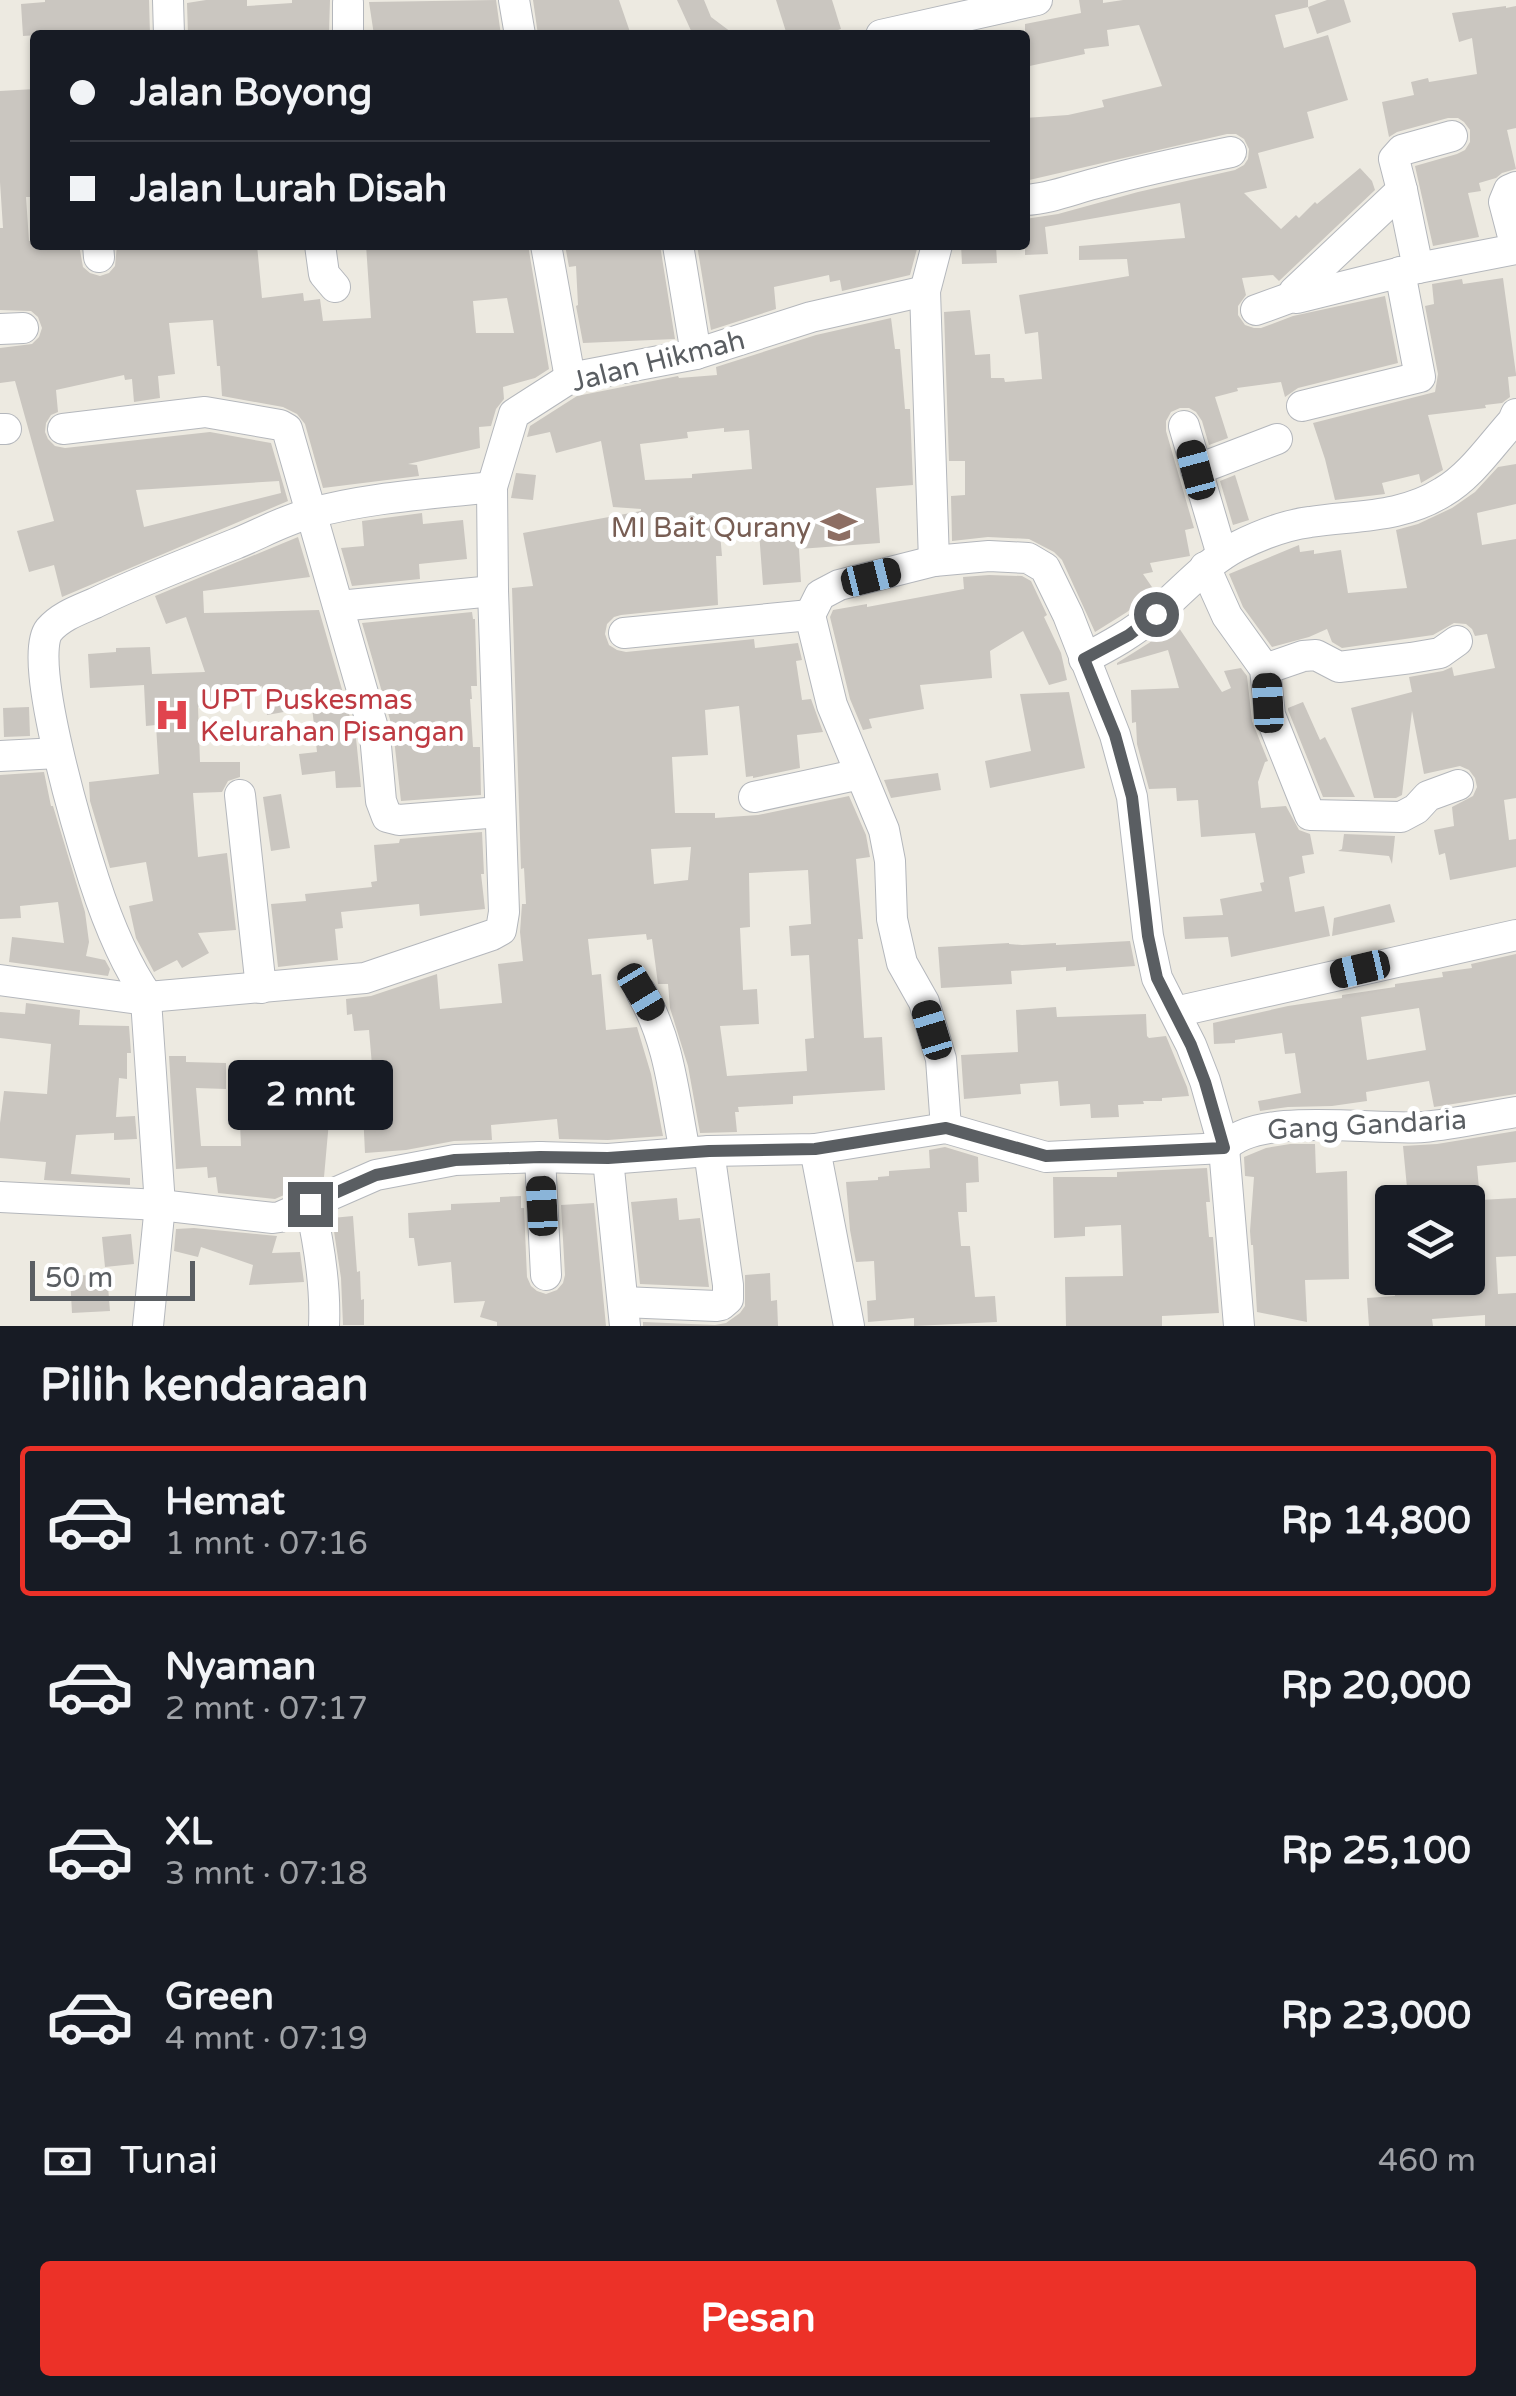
<!DOCTYPE html>
<html lang="id">
<meta charset="utf-8">
<style>
:root{--surface:#171b24;--page:#20242c;--text:#f1f3f6;--muted:#9ea1a6;--line:#363941;--accent:#ec3128}
body{margin:0;font-family:"Varela Round",sans-serif;background:var(--page);color:var(--text);height:100vh;display:flex;flex-direction:column;font-size:38px;white-space:nowrap}
*{box-sizing:border-box;margin:0}
p{font-size:32px;color:var(--muted)}
.icon{flex:none;width:55px;height:55px;fill:none;stroke:currentColor;stroke-width:2;stroke-linecap:round;stroke-linejoin:round}
.map{position:relative;height:1326px;overflow:hidden}
.details{display:flex;flex-direction:column;background:var(--surface);flex:1}
.details>*{flex:none}
.banner{position:absolute;left:30px;top:30px;width:1000px;height:220px;border-radius:10px;box-shadow:0 2px 8px #0004;display:grid;align-content:center;height:220px;padding:0 40px;background:var(--surface)}
.tools{position:absolute;left:1375px;top:1185px;display:grid;gap:20px}
.tools a{display:grid;place-items:center;width:110px;height:110px;border-radius:10px;background:var(--surface);box-shadow:0 2px 8px #0004;font-size:50px}
.scale{position:absolute;left:30px;bottom:25px;width:165px;box-sizing:border-box;padding-left:10px;border:5px solid #5a5e62;border-top:0;font-size:28px;line-height:35px;white-space:nowrap;color:#5a5e62;-webkit-text-stroke:8px #fff;paint-order:stroke}
.end{position:absolute;width:45px;height:45px;margin:-22px;border:12px solid #5a5e62;background:#fff;box-shadow:0 0 0 5px #fff}
.from{border-radius:50%}
.bubble{position:absolute;height:70px;border-radius:10px;background:var(--surface);box-shadow:0 2px 8px #0004;font-size:32px;font-weight:700;line-height:70px;text-align:center}
.car{position:absolute;width:30px;height:60px;margin:-30px -15px;border-radius:12px;box-shadow:0 0 8px 2px #0007;background:linear-gradient(#222 24%,#8ab4d8 0 40%,#222 0 76%,#8ab4d8 0 86%,#222 0)}
.banner b{display:flex;align-items:center;gap:35px;height:95px;font-size:38px}
.banner b+b{border-top:2px solid var(--line)}
.banner i{width:25px;height:25px;background:var(--text)}
ul{padding:0;list-style:none}
li{display:flex;align-items:center;gap:30px;height:150px;margin:0 20px 15px;padding:0 20px;border:5px solid transparent;border-radius:10px}
li div{flex:1}
li b{display:block;font-size:38px}
li em{font-style:normal;font-weight:700}
li.on{border-color:var(--accent)}
li>.icon{width:90px;height:90px;stroke-width:1.5}
h2{padding:0 40px;font-size:45px;line-height:120px}
.pay{display:flex;align-items:center;gap:25px;height:110px;padding:0 40px;font-size:38px}
.pay p{margin-inline-start:auto}
.cta{display:flex;gap:20px;margin-top:auto;padding:20px 40px}
.cta a{flex:1;height:115px;border-radius:10px;background:var(--accent);color:#fff;font-size:40px;font-weight:700;line-height:115px;text-align:center}
.map>svg:first-child{display:block}
</style>
<div class="map">
<svg width="1516" height="1326" viewBox="0 0 1516 1326">
<rect width="100%" height="100%" fill="#edeae1"/>
<!-- building -->
<g fill="#cac6c0" fill-rule="evenodd">
<path d="M45,0H149L150,34L98,35V31L23,36L21,4L45,2Z"/>
<path d="M206,0H247V6L292,3V0H330L329,33L188,35L187,3Z"/>
<path d="M496,0L501,35H374L369,2Z"/>
<path d="M533,0H619L631,35H538Z"/>
<path d="M677,0H704L711,17L735,35H693Z"/>
<path d="M776,0H832L841,29L823,35H787Z"/>
<path d="M1079,0H1103V3L1123,0H1308V7L1327,0H1344L1351,22L1317,34L1308,7L1275,15L1284,48L1328,35L1348,100L1307,112L1314,138L1258,153L1267,188L1244,193L1281,229L1296,215L1299,218L1315,202L1317,204L1360,168L1372,181L1375,190L1279,281L1273,275L1242,278L1246,295L1238,306V315L1245,325L1254,328H1261L1293,316L1385,296L1398,363L1298,388L1285,397L1281,382L1237,388L1238,391L1215,397L1228,438L1209,445L1202,421L1196,412L1189,408H1180L1171,412L1166,421V431L1194,528L1185,530L1190,556L1150,563L1153,572L1143,574L1154,590L1127,612L1095,632L1062,560L1054,552L1029,539L988,537L952,541L951,496L965,495V461H949L944,312L970,310L975,355L990,354L991,378H1004L1005,382L1042,379L1038,332L1025,334L1019,295L1129,276L1127,259L1079,260V246L1185,238L1180,203L1045,227L1048,254L1025,255V219L1058,214L1138,192L1235,170L1244,165L1248,159L1249,149L1244,139L1236,134H1227L1025,181V118L1068,115L1104,107L1102,100L1162,86L1139,25L1107,30L1109,46L1084,49L1085,54L1025,67V24L1081,13Z"/>
<path d="M1506,6V8L1516,6V128L1507,130L1516,169L1502,173L1496,178L1479,183L1481,191L1468,193L1479,237L1433,246L1415,166L1457,154L1465,150L1470,142V130L1464,122L1458,118H1448L1397,132L1389,137L1382,102L1414,95L1411,82L1428,78L1429,82L1477,74L1472,38L1459,42L1452,13Z"/>
<path d="M35,89V197H26L29,241L35,240V245H79L83,267L90,273L100,276L109,273L115,266L117,245H257L262,298L303,293L304,301L320,299L323,321L371,318L366,245H528L549,369L535,378L503,387L504,399L496,409L491,426L479,427L480,448L408,464L417,465L419,476L323,488L305,424L297,414L283,407L222,396L220,366H217L213,320L169,323L175,374L158,376L160,398L134,402L132,379L125,380L124,375L56,390L58,412L51,415L46,423L45,432L48,439L55,446L65,448L210,432L271,443L288,501L62,597L54,565L29,572L17,531L54,521L15,381L0,383V348L32,344L39,337L42,328L38,317L31,311L0,310V228H3L0,182V91ZM507,298L514,333H476L473,301ZM279,481L281,493L144,527L136,490Z"/>
<path d="M565,245H660L675,339L583,343L576,306L578,305L576,266L569,267Z"/>
<path d="M697,245H918L910,275L842,291L840,280L830,282L829,275L774,287L776,309L711,330Z"/>
<path d="M961,245H996L997,263L962,264Z"/>
<path d="M1503,278L1516,374V376L1508,377L1510,397L1502,403L1485,405L1486,408L1428,415L1443,470L1433,476L1421,483L1419,474L1382,483L1385,494L1335,500L1325,459L1313,423L1435,392L1438,374L1425,306L1434,304L1432,284L1462,279L1463,284Z"/>
<path d="M891,318L895,349H900L905,409H910L913,485L876,488L880,543L799,549L801,582L763,585L758,519L719,521L722,556H716L718,605L621,615L614,617L607,624L605,634L609,645L617,650L626,652L754,639L755,648L798,643L802,660L796,661L802,700L811,699L823,732L797,735L800,768L753,778V776L746,777L739,706L705,710L708,755L672,757L675,813H715V818L758,815L849,796L866,835L870,857L856,859L863,939H858L864,1038L882,1037L885,1090L793,1096V1104L738,1107L739,1112H735L737,1132L700,1133L688,1066L670,1008L668,984H658L652,939L647,940L646,934L588,939L592,975L601,974L606,1030L637,1027L651,1074L663,1136L608,1140L559,1139L557,1119L491,1125L492,1140L454,1141L406,1150L365,1153L363,1112L330,1110L324,1177L312,1183L284,1180V1195L275,1199L218,1193L216,1177L208,1178L207,1167L176,1169L169,1056H186V1062L226,1063V1089L196,1088L201,1146H241L238,1081L277,1085V1081L318,1088L319,1084L374,1089L369,1030L354,1031L352,1014L347,1015L346,999L371,996L437,974L440,1009L502,1003L498,964L523,961L520,932L522,904H526L524,868L521,869L512,588L533,586L523,533L641,511V509L613,507L601,441L556,453L550,432L527,437L530,426L577,396L678,376L679,378L717,375L716,367L816,335ZM724,428V432L749,430L752,469L692,474V478L645,480L640,444L688,438L687,432ZM691,847L688,880L654,884L651,849ZM808,870L811,924L789,926L791,956L809,955L814,1038L805,1039L807,1071L727,1076L720,1026L759,1024L757,989L743,990L740,928L750,927L749,873Z"/>
<path d="M1516,464V504L1477,513L1482,545L1516,539V798L1504,800L1509,840L1516,839V867L1450,880L1445,853L1439,855L1434,830L1454,826L1452,807L1473,796L1477,787L1475,778L1469,770L1460,766L1424,774L1412,711L1402,795L1396,798H1374L1351,708L1412,692L1409,677L1443,671L1452,667L1454,676L1495,668L1487,634L1475,636L1472,629L1466,624L1454,623L1433,635L1342,648L1332,642L1327,629L1309,637L1272,647L1243,607L1229,574L1299,545L1300,552L1314,550V554L1341,550L1348,593L1407,588L1396,530L1418,524L1452,508L1475,492L1498,467Z"/>
<path d="M516,473L536,475L533,500L511,498Z"/>
<path d="M1235,475L1249,520L1233,525L1220,481Z"/>
<path d="M422,513L423,524L463,520L467,559L419,564L420,579L352,586L341,548L364,546L362,521Z"/>
<path d="M298,537L310,577L203,591L204,613L319,610L356,738L361,787L336,788L335,771L302,775L299,754L317,752L312,707L267,715L262,686L246,691L244,687L198,707L200,762H240V777L228,781L222,792L193,793L198,857L227,853L236,930L198,933L209,953L182,968L177,960L154,972L136,938L129,906L153,901L146,862L110,868L90,801L89,782L159,774L156,725L146,726L144,685L90,688L88,654L116,652V648L150,647L152,674L205,672L186,617L166,624L155,596Z"/>
<path d="M989,575L1022,576L1031,581L1047,615L1044,617L1061,653L1067,680L1049,685L1023,631L990,651L992,678L920,685L924,709L869,719L872,728L863,730L850,699L830,617L833,610L867,604V607L964,589L963,577Z"/>
<path d="M472,612L473,619H475L477,686H471L472,699H470L473,747H480L481,795L401,801L393,730L362,623Z"/>
<path d="M1175,622L1222,692L1231,688L1224,671L1241,668L1247,676L1252,721L1268,761L1265,762L1258,782L1261,808L1286,806L1299,830L1310,834L1314,854L1302,856L1305,873L1289,877L1295,912L1324,906L1330,936L1231,957L1228,937L1185,939L1183,917L1223,915L1220,899L1262,891L1260,883L1264,882L1255,833L1201,837L1198,800L1177,801L1176,788L1149,789L1137,744L1136,722L1132,723L1131,690L1179,688L1168,650L1117,665V663L1149,643Z"/>
<path d="M1069,692L1085,768L990,788L985,761L1031,751L1020,694Z"/>
<path d="M1303,702L1320,740L1325,737L1355,797H1323L1288,710V708Z"/>
<path d="M29,707L30,736L4,737L3,708Z"/>
<path d="M44,772L51,806H53L85,912L89,942L86,956L105,960L110,969L108,976L9,962L12,937L64,943L58,902L20,906L21,918L0,919V775Z"/>
<path d="M938,773L941,790L891,798L884,780Z"/>
<path d="M281,794L290,848L271,851L263,797Z"/>
<path d="M482,832L484,874H481L485,909L420,916L419,904L341,912L343,928L335,929L338,960L278,967L271,904L306,901L305,894L372,887L371,882L377,881L374,845L399,843L400,839Z"/>
<path d="M1344,834L1395,836L1392,864L1389,856L1338,851L1342,849Z"/>
<path d="M1390,904L1395,922L1332,936L1334,918Z"/>
<path d="M1130,941L1135,966L1066,971V967L1011,971L1012,984L941,988L938,947L1009,943V944L1022,945L1056,943V945Z"/>
<path d="M1516,954V1094L1434,1107L1429,1081L1366,1092L1367,1101L1332,1106L1288,1107L1260,1111L1258,1101L1301,1093L1295,1053L1285,1054L1282,1033L1235,1040V1043L1214,1044L1213,1023L1288,1006L1342,998V995L1395,987V984L1443,977L1442,972L1472,968L1471,964ZM1419,1008L1426,1050L1367,1060L1361,1017Z"/>
<path d="M26,1003L80,1010L79,1025L129,1026L131,1053H127V1079L119,1078L116,1117L135,1116L137,1139L114,1140V1133L76,1135L71,1174L130,1178V1185L44,1180L46,1162L0,1158V1123L4,1091L47,1094L51,1044L0,1038V1012L25,1014Z"/>
<path d="M1056,1007L1057,1017L1146,1014L1147,1036L1149,1038L1166,1036L1187,1087L1189,1096L1162,1098V1101H1143L1144,1104L1118,1105L1119,1117L1091,1118L1090,1104L1060,1106L1058,1081L1020,1084L1021,1094L964,1099L961,1055L1018,1052L1016,1010Z"/>
<path d="M1516,1131V1162L1477,1166L1480,1200L1516,1198V1256L1496,1257L1498,1294L1516,1293V1326H1485V1315L1432,1319L1433,1326H1369L1367,1298L1395,1296L1394,1278H1468V1202H1443V1196L1408,1198L1403,1146L1437,1144Z"/>
<path d="M1290,1144H1315L1316,1173L1347,1171L1349,1279L1305,1280L1307,1322L1257,1312L1253,1245H1251L1250,1231L1254,1177L1245,1176L1244,1157L1266,1148Z"/>
<path d="M945,1147L978,1157L979,1182L966,1183L967,1212H958L961,1246H970L975,1297L995,1296L997,1322L914,1326V1318L868,1322L867,1301L876,1300L874,1261L856,1262L850,1230L846,1182L878,1180V1177L889,1176V1171L930,1168L929,1150Z"/>
<path d="M1207,1168L1210,1202H1206L1209,1237H1213L1219,1313L1162,1316V1326H1066L1065,1277L1123,1276L1121,1225L1085,1227V1236L1054,1238L1053,1177H1117V1172Z"/>
<path d="M521,1196V1208H524L527,1277L531,1286L537,1291L546,1294L557,1290L563,1283L565,1275L561,1205L594,1203L606,1326H497V1322L480,1317L485,1301L454,1303L451,1262L418,1266L414,1238H409L408,1213L451,1210V1204L500,1202V1197Z"/>
<path d="M677,1198L679,1220L700,1218L709,1287L640,1284L631,1202Z"/>
<path d="M353,1216L357,1272L360,1271L361,1300L364,1299V1325H343L341,1278L332,1218Z"/>
<path d="M194,1228L277,1236L272,1253L300,1252L304,1282L249,1285L253,1265L201,1247L198,1257L174,1251L176,1229Z"/>
<path d="M131,1234L134,1264L105,1267L102,1237Z"/>
<path d="M770,1273L771,1301L777,1300L778,1326H643V1322L715,1325L726,1323L740,1313L745,1306V1275Z"/>
<path d="M107,1274L110,1311L72,1313L70,1276Z"/>
</g>
<g fill="none" stroke-linecap="round" stroke-linejoin="round">
<defs>
<g id="minor">
<path d="M168,0L169,35"/>
<path d="M514,0L520,35"/>
<path d="M348,3V35"/>
<path d="M881,35L1037,0"/>
<path d="M1516,187L1509,190L1504,202L1516,248"/>
<path d="M1025,200C1051,199 1075,188 1101,182C1144,170 1187,161 1231,152"/>
<path d="M98,245L99,257"/>
<path d="M320,245L324,274L335,287"/>
<path d="M546,245L570,378"/>
<path d="M678,245L696,354"/>
<path d="M1418,268L1402,190L1394,159L1402,150L1452,136"/>
<path d="M1292,297L1294,292L1402,190"/>
<path d="M1256,310L1292,297L1297,298L1418,268L1516,249"/>
<path d="M0,329L23,328"/>
<path d="M1302,406L1420,377L1400,272"/>
<path d="M1184,426L1222,555"/>
<path d="M0,429H6"/>
<path d="M63,429L205,412L280,425L287,429L375,735L381,801L387,817L399,820L500,812"/>
<path d="M1196,470L1277,439"/>
<path d="M934,561L925,291L937,245"/>
<path d="M1205,567L1227,616L1265,669L1270,715L1310,815L1401,817L1416,809L1428,796L1458,785"/>
<path d="M339,606L493,591"/>
<path d="M624,633L810,615"/>
<path d="M1084,659C1109,646 1133,633 1155,614C1183,591 1205,563 1238,546C1260,535 1285,525 1310,522C1356,515 1402,518 1443,492C1471,476 1492,444 1513,421L1516,414"/>
<path d="M1265,669L1303,656L1316,655L1339,667L1411,658L1440,653L1457,641"/>
<path d="M0,756L58,753"/>
<path d="M240,795L261,988"/>
<path d="M754,797L860,774"/>
<path d="M0,980L146,1000L148,997L365,978L492,935L501,930L504,912L493,591L492,487L514,414L570,378L696,354L811,317L925,291"/>
<path d="M641,992C670,1041 674,1098 685,1152"/>
<path d="M148,997C124,963 107,920 94,880C81,840 26,659 49,630C61,616 79,610 95,603C140,581 188,563 235,544C260,534 286,519 312,513C370,497 433,494 492,487"/>
<path d="M146,1000L160,1205L148,1326"/>
<path d="M1175,1012L1516,935"/>
<path d="M946,1128L941,1059L924,1002L902,963L892,919L890,861L884,830L832,705L810,615L820,595L839,585L934,561L989,556L1028,558L1045,568L1068,615L1115,735L1132,797L1148,936L1157,978L1191,1045L1205,1081L1224,1148L1239,1326"/>
<path d="M815,1149L849,1326"/>
<path d="M540,1157L546,1275"/>
<path d="M608,1159L625,1326"/>
<path d="M0,1197L160,1205L273,1218L280,1217L376,1175L455,1160L540,1157L608,1159L709,1151L815,1149L946,1128L1046,1157L1224,1148C1257,1110 1374,1131 1423,1127C1454,1124 1485,1117 1516,1112"/>
<path d="M310,1204C319,1244 326,1285 324,1326"/>
<path d="M623,1302L716,1306L721,1305L728,1299V1285L709,1151"/>
</g>
</defs>
<!-- minor casing -->
<use href="#minor" stroke="#b4b7bc" stroke-width="32"/>
<!-- minor -->
<use href="#minor" stroke="#fff" stroke-width="30"/>
</g>
<g fill="none" stroke-linecap="round" stroke-linejoin="round">
<!-- route -->
<path stroke="#5a5e62" stroke-width="12" d="M310,1204L376,1175L455,1160L540,1157L608,1158L709,1151L815,1149L946,1128L1046,1156L1224,1148L1205,1082L1191,1045L1157,978L1148,936L1132,797L1115,735L1084,659L1129,635L1156,614"/>
</g>
<!-- icons -->
<defs>
<symbol id="school-bare" viewBox="-9 -9 18 18"><path d="M0-5L7-2L0 1L-7-2ZM-4 1L0 2.5L4 1V4Q0 6-4 4Z" fill="#8d6e63" stroke="#fff" stroke-width="2.5" paint-order="stroke"/></symbol>
<symbol id="hospital-bare" viewBox="-9 -9 18 18"><path d="M-5-5h3v3.5h4V-5h3V5h-3V1.5h-4V5h-3Z" fill="#e0444e" stroke="#fff" stroke-width="2.5" paint-order="stroke"/></symbol>
</defs>
<g fill-rule="evenodd">
<use href="#school-bare" x="814" y="502" width="50" height="50"/>
<use href="#hospital-bare" x="147" y="690" width="50" height="50"/>
</g>
<g text-anchor="middle" stroke-width="10" stroke-linejoin="round" paint-order="stroke">
<!-- street labels -->
<g font-size="28" fill="#5a5e62" stroke="#fff">
<text transform="translate(658 360) rotate(-14)" y="10">Jalan Hikmah</text>
<text transform="translate(1367 1124) rotate(-3)" y="10">Gang Gandaria</text>
</g>
<!-- education labels -->
<g font-size="28" fill="#785e54" stroke="#fff" text-anchor="end">
<text x="811" y="537">MI Bait Qurany</text>
</g>
<!-- health labels -->
<g font-size="28" fill="#be3a42" stroke="#fff" text-anchor="start">
<text x="200" y="709">UPT Puskesmas<tspan x="200" dy="32">Kelurahan Pisangan</tspan></text>
</g>
</g>
</svg>
<div class="tools">
<a><svg class="icon" aria-label="layers" viewBox="0 0 24 24"><path d="M12 4l9 5-9 5-9-5zM3 14l9 5 9-5"/></svg></a>
</div>
<div class="scale">50 m</div>
<i class="end from" style="left:1156px;top:614px"></i>
<i class="end" style="left:310px;top:1204px"></i>
<div class="bubble" style="left:228px;top:1060px;width:165px">2 mnt</div>
<i class="car" style="left:1196px;top:470px;rotate:345deg"></i>
<i class="car" style="left:871px;top:577px;rotate:76deg"></i>
<i class="car" style="left:1268px;top:703px;rotate:357deg"></i>
<i class="car" style="left:1360px;top:969px;rotate:257deg"></i>
<i class="car" style="left:641px;top:992px;rotate:149deg"></i>
<i class="car" style="left:932px;top:1030px;rotate:343deg"></i>
<i class="car" style="left:542px;top:1206px;rotate:357deg"></i>
<div class="banner">
<b><i class="from"></i>Jalan Boyong</b>
<b><i></i>Jalan Lurah Disah</b>
</div>
</div>
<section class="details">
<h2>Pilih kendaraan</h2>
<ul>
<li class="on"><svg class="icon" aria-label="car" viewBox="0 0 24 24"><path d="M5 17H2v-5l4-1 3-4h7l3 4 3 1v5h-3M9 17h6M6 11h13"/><circle cx="7" cy="17" r="2"/><circle cx="17" cy="17" r="2"/></svg><div><b>Hemat</b><p>1 mnt · 07:16</p></div><em>Rp 14,800</em></li>
<li><svg class="icon" aria-label="car" viewBox="0 0 24 24"><path d="M5 17H2v-5l4-1 3-4h7l3 4 3 1v5h-3M9 17h6M6 11h13"/><circle cx="7" cy="17" r="2"/><circle cx="17" cy="17" r="2"/></svg><div><b>Nyaman</b><p>2 mnt · 07:17</p></div><em>Rp 20,000</em></li>
<li><svg class="icon" aria-label="car" viewBox="0 0 24 24"><path d="M5 17H2v-5l4-1 3-4h7l3 4 3 1v5h-3M9 17h6M6 11h13"/><circle cx="7" cy="17" r="2"/><circle cx="17" cy="17" r="2"/></svg><div><b>XL</b><p>3 mnt · 07:18</p></div><em>Rp 25,100</em></li>
<li><svg class="icon" aria-label="car" viewBox="0 0 24 24"><path d="M5 17H2v-5l4-1 3-4h7l3 4 3 1v5h-3M9 17h6M6 11h13"/><circle cx="7" cy="17" r="2"/><circle cx="17" cy="17" r="2"/></svg><div><b>Green</b><p>4 mnt · 07:19</p></div><em>Rp 23,000</em></li>
</ul>
<div class="pay"><svg class="icon" aria-label="cash" viewBox="0 0 24 24"><path d="M3 7h18v10H3z"/><circle cx="12" cy="12" r="2"/></svg>Tunai<p>460 m</p></div>
<div class="cta"><a>Pesan</a></div>
</section>
